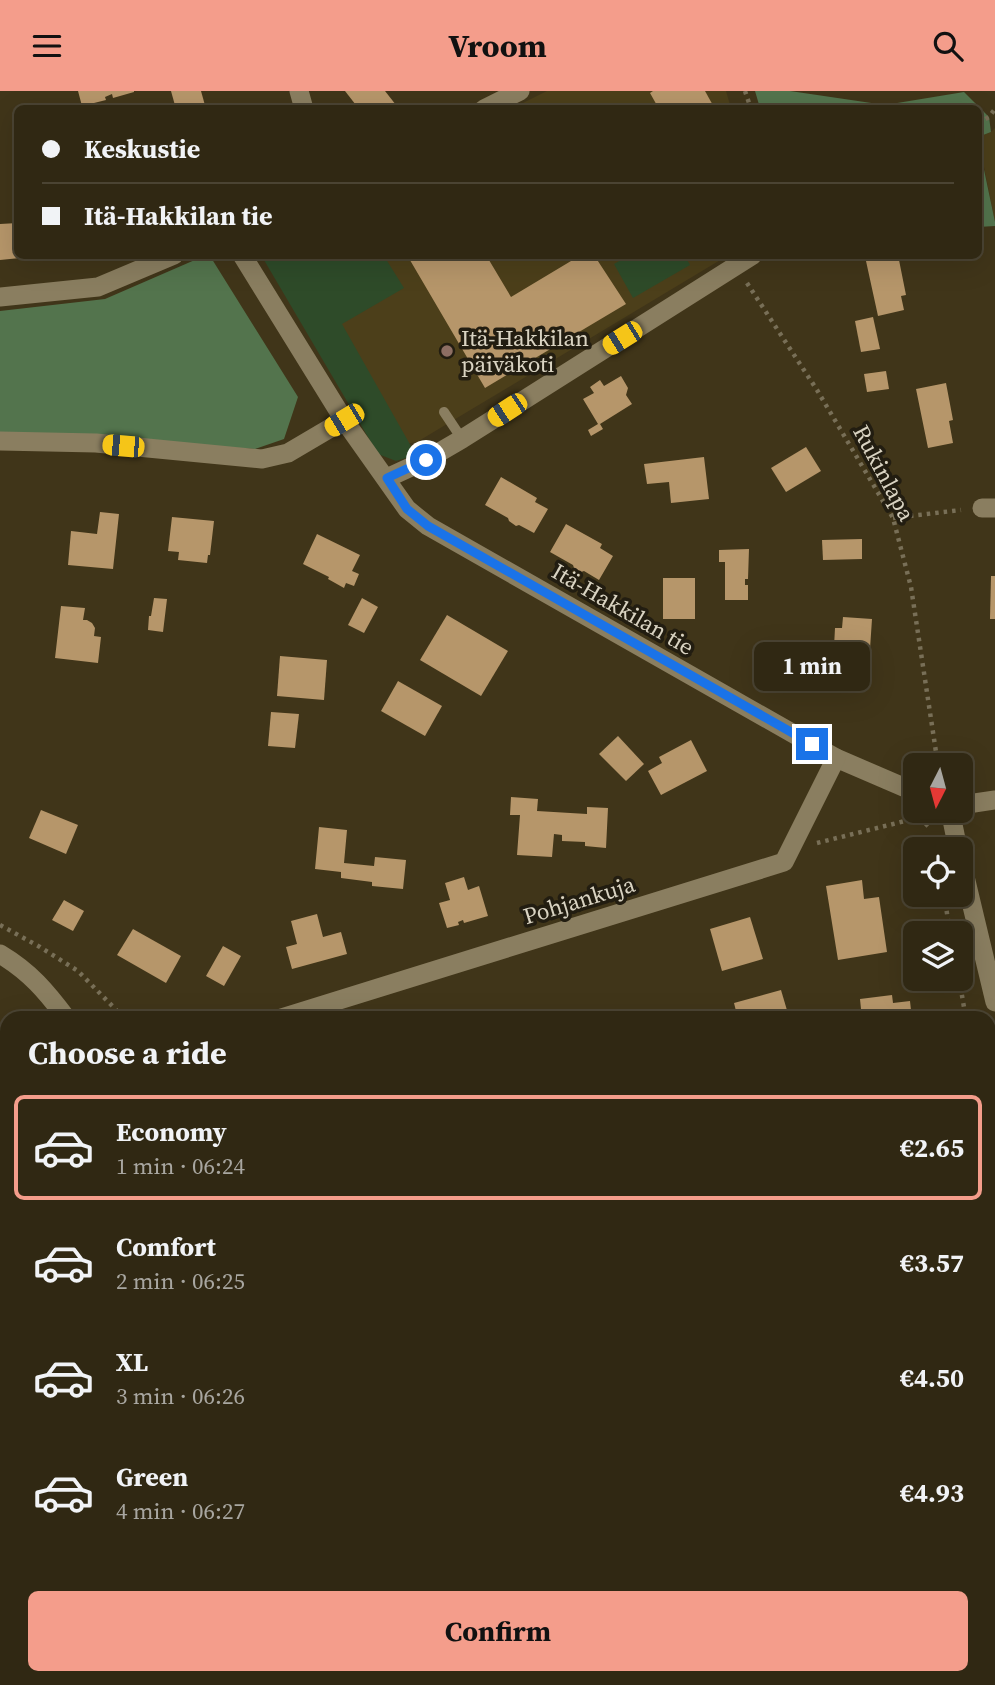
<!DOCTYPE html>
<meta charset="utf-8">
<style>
:root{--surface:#302813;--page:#38301c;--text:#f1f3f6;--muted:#a8a6a0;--line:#4b4433;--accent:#f49d8b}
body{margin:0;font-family:"Source Serif 4",serif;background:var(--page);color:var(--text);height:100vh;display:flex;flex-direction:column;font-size:26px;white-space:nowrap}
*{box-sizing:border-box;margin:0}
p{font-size:23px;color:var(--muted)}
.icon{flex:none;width:38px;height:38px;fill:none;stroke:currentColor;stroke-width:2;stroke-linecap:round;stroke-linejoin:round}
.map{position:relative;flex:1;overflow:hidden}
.details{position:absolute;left:0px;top:920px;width:996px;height:674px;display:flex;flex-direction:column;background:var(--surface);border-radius:21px 21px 0 0;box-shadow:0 7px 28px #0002,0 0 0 2px var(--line)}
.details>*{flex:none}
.top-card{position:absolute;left:14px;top:14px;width:968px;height:154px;border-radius:10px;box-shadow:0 7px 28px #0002,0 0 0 2px var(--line);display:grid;align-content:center;height:154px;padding:0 28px;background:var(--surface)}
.needle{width:46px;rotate:186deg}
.tools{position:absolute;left:903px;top:662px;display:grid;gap:14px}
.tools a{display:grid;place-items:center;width:70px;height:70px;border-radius:10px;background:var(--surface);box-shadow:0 7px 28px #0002,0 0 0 2px var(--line);font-size:35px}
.end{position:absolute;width:32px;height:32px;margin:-16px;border:9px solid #1a73e8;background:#fff;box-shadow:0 0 0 4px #fff}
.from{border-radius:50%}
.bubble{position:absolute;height:49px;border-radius:10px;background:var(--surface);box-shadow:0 7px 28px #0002,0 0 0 2px var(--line);font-size:23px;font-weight:700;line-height:49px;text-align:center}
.car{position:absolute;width:21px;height:42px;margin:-21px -10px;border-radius:9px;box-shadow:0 0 5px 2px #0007;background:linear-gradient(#f5c518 24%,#345 0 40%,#f5c518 0 76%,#345 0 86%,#f5c518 0)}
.top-card b{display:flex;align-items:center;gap:24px;height:66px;font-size:26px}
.top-card b+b{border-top:2px solid var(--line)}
.top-card i{width:18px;height:18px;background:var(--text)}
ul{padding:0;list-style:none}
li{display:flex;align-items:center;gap:21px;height:105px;margin:0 14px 10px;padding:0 14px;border:4px solid transparent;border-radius:10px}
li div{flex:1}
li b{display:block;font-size:26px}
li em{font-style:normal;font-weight:700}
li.on{border-color:var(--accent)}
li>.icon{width:63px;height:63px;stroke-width:1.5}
h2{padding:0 28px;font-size:32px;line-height:84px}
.button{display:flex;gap:14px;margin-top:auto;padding:14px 28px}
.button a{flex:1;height:80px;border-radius:10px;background:var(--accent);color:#111;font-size:28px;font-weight:700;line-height:80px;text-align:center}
header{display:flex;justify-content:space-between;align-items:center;height:91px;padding:0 28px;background:var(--accent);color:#111;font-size:32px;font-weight:700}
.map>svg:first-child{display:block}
</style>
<header><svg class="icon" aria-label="menu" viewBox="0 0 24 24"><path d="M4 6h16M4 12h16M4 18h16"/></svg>Vroom<svg class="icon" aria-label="search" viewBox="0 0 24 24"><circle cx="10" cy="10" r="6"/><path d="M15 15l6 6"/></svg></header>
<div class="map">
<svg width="995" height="1594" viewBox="0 0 995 1594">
<rect width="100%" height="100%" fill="#403519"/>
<!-- built -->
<g fill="#4c3f1a">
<path d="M547,0H726L731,17L511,18Z"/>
<path d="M995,37V131L978,46L991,41Z"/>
<path d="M271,165H727L417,351L400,354Z"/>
</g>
<!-- green -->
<g fill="#2e4b29">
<path d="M263,165H384L404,197L342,233L416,364L396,370L378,363L264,169Z"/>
<path d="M685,165L690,174L633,207L614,173L628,165Z"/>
</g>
<!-- forest -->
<g fill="#53744d">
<path d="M755,0H790L885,14L964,1L989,26L991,41L978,46V18L760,17Z"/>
<path d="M978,50L995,131V135L978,136Z"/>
<path d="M204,165H210L298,306L284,348L255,358L0,342V220L105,208Z"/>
<path d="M7,931V1587H359V1594H0V936Z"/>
</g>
<!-- building -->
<g fill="#b6966a">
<path d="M78,0H134V1L113,7L112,3L105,6L106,9L82,15Z"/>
<path d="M171,0H201L206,18H176Z"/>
<path d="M345,0H385L396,14L392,18H359Z"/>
<path d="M653,0H705L715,18H659L650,2Z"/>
<path d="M18,132V164H30V166L0,169V133Z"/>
<path d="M407,164H486L511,206L581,164H594L626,213L485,297Z"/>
<path d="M892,164H898L906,204L901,205L904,219L878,225L866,170Z"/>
<path d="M873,226L880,258L861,261L855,230Z"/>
<path d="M886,280L889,298L867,301L864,283Z"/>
<path d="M621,285L628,297L626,304L632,313L600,333L603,338L591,345L588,339L598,333L583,308L594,302L590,296L600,289L604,295Z"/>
<path d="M946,292L953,329L949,330L953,352L928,357L916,298Z"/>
<path d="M806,356L821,380L786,401L771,377Z"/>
<path d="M704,366L709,408L671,412L669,391L647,393L644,373Z"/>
<path d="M501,386L537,407L535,411L548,418L534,442L519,434L516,435L509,430L508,427L485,414Z"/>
<path d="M100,421L119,423L113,478L68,474L71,440L97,443Z"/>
<path d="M172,426L214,430L210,464H208L207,472L178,469L179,461L168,460Z"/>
<path d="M566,433L602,453L600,457L613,465L599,489L584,480L581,481L574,477L573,474L550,461Z"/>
<path d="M317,443L360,464L352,480L359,483L354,495L346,492L344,497L328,488L329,486L303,473Z"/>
<path d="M862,448V468L823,469L822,449Z"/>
<path d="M749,458L748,488H745V494H748V509H725V471H719V459Z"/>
<path d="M991,485H995V528H990Z"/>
<rect x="663" y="487" width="32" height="41"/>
<path d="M154,507L167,508L163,541L148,539L149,525H151Z"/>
<path d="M362,507L378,516L364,542L348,534Z"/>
<path d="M61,515L85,517L83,529H87L92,532L95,537L94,545L101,546L98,572L55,567Z"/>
<path d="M447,524L508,560L481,605L420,569Z"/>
<path d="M843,526L872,528L870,558L834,556L835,537H842Z"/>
<path d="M280,565L327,569L324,609L277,605Z"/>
<path d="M398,590L442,615L425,645L381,620Z"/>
<path d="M271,621L299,623L295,657L268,655Z"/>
<path d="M618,645L644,673L626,690L599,663Z"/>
<path d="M691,649L707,680L661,704L648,680L662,672L659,666Z"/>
<path d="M511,706L538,708L537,720L587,723V716L608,717L606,757L585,755V751L562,750V744L554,743L552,766L517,764L520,724H510Z"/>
<path d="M41,719L78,734L66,763L29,747Z"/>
<path d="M319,736L347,739L344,772L374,775L375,766L406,769L403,798L372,795V791L341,787V781L315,778Z"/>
<path d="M464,786L468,799L479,795L488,825L464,832L463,829L458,831L459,834L447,837L439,812L450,809L445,792Z"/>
<path d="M862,789L864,808L879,806L887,861L838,869L826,795Z"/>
<path d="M64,809L84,820L73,840L52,829Z"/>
<path d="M317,823L323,846L341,841L347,863L292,878L286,856L297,853L291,830Z"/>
<path d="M750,826L763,868L722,880L710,838Z"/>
<path d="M133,838L181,865L166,892L117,864Z"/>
<path d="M223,855L241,865L224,895L206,885Z"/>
<path d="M781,899L789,926L782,928H738L734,912Z"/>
<path d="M892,904L893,912L910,910L912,928H862L860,908Z"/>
<path d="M989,1372L995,1374V1417L989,1415Z"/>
<path d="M989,1574L995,1575V1594H967L969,1587L983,1589V1587H989Z"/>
<path d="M696,1587H727L724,1594H710Z"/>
<path d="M807,1587H835L834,1594H806Z"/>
<path d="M865,1587H906L904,1594H863Z"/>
<path d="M923,1587H963L962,1594H921Z"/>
</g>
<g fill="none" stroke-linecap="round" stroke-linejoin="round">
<!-- path -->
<g stroke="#786f57" stroke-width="4.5" stroke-dasharray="3.5 5" stroke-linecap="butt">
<path d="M745,0L751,18"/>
<path d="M978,32L989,26L995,18"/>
<path d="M747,192L817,299L893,427L911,496L936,661L935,674"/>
<path d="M893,427L961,419"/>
<path d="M912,723L919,726L930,737"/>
<path d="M817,752L917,727"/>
<path d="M944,803L950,842"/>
<path d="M0,834L40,856L78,880L125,928"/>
<path d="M959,887L966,928"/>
<path d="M989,1067L992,1087L989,1093"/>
<path d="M989,1201L995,1200"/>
<path d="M0,1406L7,1404"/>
<path d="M989,1432H995"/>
<path d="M47,1587L48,1594"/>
<path d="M488,1587L494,1594"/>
<path d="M289,1594V1587"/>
<path d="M767,1594L769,1587"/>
</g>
<!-- service -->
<g stroke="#8a7e60" stroke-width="10">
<path d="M444,321L462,348"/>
<path d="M989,1331H995"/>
<path d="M989,1537H995"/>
<path d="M615,1587L645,1594"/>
<path d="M597,1594L609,1587"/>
<path d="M848,1594L850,1587"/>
</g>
<!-- minor -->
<g stroke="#8a7e60" stroke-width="19">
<path d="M299,0L304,18"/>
<path d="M484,18L520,0"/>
<path d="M242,164L344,329"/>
<path d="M0,206L98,196L174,164"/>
<path d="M0,350L96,352L262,368L288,362L344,329L407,418L428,435L836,667L915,701"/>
<path d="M387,387L426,369L462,348L753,164"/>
<path d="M982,417H995"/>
<path d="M961,714L995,709"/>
<path d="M950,719L958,758"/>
<path d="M961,769L995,911"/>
<path d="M278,928L784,771L836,667"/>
<path d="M379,1590L414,1594"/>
</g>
<!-- tertiary -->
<g stroke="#8a7e60" stroke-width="19">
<path d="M0,863C30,881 46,900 67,928"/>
<path d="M989,1149H995"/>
<path d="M378,1594L379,1587"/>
</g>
</g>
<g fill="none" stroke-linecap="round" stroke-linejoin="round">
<!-- route -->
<path stroke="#1a73e8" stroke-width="9" d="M426,369L387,387L407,418L428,435L812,653"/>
</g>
<!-- markers -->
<circle fill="#8d6e63" stroke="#221d11" stroke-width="2.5" cx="447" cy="260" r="7"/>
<g text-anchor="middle" stroke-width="7" stroke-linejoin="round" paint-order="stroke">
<!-- poi labels -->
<g font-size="23" fill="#d9d3c2" stroke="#221d11" text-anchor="start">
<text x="461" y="255">Itä-Hakkilan<tspan x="461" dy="26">päiväkoti</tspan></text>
</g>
<!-- street labels -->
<g font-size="23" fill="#d9d3c2" stroke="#221d11">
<text transform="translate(884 382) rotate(62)" y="8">Rukinlapa</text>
<text transform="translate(623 518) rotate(30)" y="8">Itä-Hakkilan tie</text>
<text transform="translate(579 809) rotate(-17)" y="8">Pohjankuja</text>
</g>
</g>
</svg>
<div class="tools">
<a><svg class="needle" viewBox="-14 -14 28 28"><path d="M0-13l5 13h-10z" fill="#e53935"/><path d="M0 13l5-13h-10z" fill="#a8a6a0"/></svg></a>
<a><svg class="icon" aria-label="locate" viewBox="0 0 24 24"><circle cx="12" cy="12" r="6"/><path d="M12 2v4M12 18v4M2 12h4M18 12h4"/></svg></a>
<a><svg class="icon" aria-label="layers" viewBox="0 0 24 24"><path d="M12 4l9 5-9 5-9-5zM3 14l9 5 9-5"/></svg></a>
</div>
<i class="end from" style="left:426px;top:369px"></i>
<i class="end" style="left:812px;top:653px"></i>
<div class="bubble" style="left:754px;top:551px;width:116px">1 min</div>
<i class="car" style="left:622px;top:247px;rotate:238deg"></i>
<i class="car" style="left:507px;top:319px;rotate:237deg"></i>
<i class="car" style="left:344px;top:329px;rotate:239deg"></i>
<i class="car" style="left:123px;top:355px;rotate:275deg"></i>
<div class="top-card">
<b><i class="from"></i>Keskustie</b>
<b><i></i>Itä-Hakkilan tie</b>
</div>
<section class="details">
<h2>Choose a ride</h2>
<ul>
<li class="on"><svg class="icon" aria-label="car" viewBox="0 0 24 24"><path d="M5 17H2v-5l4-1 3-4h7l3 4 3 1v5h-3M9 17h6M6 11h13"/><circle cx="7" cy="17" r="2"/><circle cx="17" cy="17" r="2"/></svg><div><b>Economy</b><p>1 min · 06:24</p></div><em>€2.65</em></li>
<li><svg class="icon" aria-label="car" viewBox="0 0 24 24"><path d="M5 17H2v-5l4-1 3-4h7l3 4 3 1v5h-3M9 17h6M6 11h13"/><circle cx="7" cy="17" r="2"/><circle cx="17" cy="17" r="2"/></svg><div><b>Comfort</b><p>2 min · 06:25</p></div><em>€3.57</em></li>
<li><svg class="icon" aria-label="car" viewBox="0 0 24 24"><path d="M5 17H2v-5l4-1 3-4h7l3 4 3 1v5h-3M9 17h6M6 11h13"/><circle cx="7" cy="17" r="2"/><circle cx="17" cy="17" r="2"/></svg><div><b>XL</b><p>3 min · 06:26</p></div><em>€4.50</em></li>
<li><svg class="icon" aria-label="car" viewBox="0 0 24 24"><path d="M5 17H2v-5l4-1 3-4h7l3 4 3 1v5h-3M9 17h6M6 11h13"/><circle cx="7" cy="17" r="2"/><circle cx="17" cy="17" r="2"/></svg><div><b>Green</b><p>4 min · 06:27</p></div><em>€4.93</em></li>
</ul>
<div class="button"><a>Confirm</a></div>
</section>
</div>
